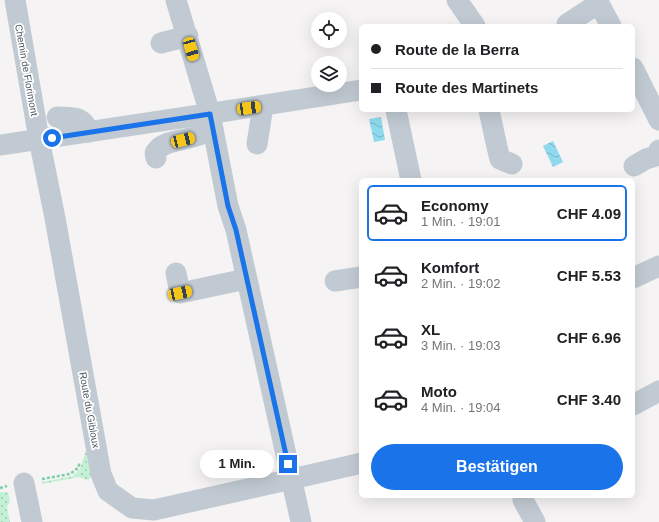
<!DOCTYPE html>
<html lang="de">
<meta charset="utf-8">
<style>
:root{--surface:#fff;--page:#f6f6f6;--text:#202124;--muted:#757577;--line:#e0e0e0;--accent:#1a73e8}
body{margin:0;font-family:Arial,sans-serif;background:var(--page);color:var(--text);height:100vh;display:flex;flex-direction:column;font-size:15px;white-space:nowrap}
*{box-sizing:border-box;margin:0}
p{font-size:13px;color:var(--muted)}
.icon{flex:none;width:22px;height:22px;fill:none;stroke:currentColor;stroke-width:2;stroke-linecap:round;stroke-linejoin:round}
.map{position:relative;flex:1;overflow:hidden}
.drawer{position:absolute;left:359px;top:178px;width:276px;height:320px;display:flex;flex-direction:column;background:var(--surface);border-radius:6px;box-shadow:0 4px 16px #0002}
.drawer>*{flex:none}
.top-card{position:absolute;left:359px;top:24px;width:276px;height:88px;border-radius:6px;box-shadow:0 4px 16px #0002;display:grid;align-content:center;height:88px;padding:0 12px;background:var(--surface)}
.fabs{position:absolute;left:311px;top:12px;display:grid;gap:8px}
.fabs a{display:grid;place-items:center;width:36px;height:36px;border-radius:50%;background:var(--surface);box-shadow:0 4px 16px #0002;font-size:20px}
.end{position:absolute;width:18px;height:18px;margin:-9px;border:5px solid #1a73e8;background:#fff;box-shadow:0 0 0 2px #fff}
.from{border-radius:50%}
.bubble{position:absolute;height:28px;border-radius:14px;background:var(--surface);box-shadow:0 4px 16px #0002;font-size:13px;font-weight:600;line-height:28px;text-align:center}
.car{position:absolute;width:12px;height:24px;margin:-12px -6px;border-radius:5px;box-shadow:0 0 3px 1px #0007;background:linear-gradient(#f5c518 24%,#345 0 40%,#f5c518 0 76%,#345 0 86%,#f5c518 0)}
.top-card b{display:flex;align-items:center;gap:14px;height:38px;font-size:15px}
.top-card b+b{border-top:1px solid var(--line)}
.top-card i{width:10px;height:10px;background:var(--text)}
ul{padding:7px 0 0;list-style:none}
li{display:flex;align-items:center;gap:12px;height:56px;margin:0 8px 6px;padding:0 4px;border:2px solid transparent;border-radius:6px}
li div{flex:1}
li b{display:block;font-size:15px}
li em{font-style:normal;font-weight:600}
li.current{border-color:var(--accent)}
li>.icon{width:36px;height:36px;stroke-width:1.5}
.action{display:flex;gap:8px;margin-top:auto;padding:8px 12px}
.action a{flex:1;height:46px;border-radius:24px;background:var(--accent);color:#fff;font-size:16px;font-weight:600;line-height:46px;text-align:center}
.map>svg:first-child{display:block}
</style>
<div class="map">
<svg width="659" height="522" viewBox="0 0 659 522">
<defs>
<pattern id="grass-dots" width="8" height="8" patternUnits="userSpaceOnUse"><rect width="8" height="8" fill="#c3f1d5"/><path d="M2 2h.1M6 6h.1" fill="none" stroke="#a0c6b0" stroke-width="1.8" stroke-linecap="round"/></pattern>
<pattern id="water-waves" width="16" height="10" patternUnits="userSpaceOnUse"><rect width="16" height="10" fill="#90daee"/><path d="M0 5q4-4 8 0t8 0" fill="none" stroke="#78b4c4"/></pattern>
</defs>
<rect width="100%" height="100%" fill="#f5f3f3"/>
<!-- grass -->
<g fill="url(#grass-dots)">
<path d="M89,441L95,473L88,480L79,477L42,484V482L73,476L80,469Z"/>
<path d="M0,492H8L10,502L7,507L10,522H0Z"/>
</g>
<!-- water -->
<g fill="url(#water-waves)">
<path d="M381,117L385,140L374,142L369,119Z"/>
<path d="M553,141L563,162L553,167L543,146Z"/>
</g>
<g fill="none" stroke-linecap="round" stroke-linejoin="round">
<!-- path -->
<g stroke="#7ad0a6" stroke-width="2.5" stroke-dasharray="3 2" stroke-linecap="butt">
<path d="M42,479L70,474L78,468L80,462"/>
<path d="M0,488L7,486"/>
</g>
<!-- minor -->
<g stroke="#c1cad2" stroke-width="21">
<path d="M15,0L39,139L55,218L101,474L108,491L132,508L154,510L349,466L361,463"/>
<path d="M176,0L210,114L228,206L236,230L301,522"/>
<path d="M457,0L475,26"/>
<path d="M597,0L611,26"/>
<path d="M567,24L599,3"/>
<path d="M161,43L188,36"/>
<path d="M633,68L659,120"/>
<path d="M396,110L411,180"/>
<path d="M489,110L497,147L500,159L512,164"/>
<path d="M57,117C73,118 82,115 89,132"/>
<path d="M257,144L263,106"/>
<path d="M0,145L220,112L361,90"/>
<path d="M156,158L155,153C162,141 180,141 193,137C200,135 206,132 213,129"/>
<path d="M634,166L646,159L656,156L659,150"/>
<path d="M176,273L180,293L246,279"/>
<path d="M633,278L659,266"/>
<path d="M335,281L361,277"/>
<path d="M633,405L659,391"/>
<path d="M24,483L32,522"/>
<path d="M523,500L535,522"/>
</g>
</g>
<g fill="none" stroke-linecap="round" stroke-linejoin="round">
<!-- route -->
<path stroke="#1a73e8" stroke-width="5" d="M52,138L210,114L228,206L236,230L288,464"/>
</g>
<g text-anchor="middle" stroke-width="3.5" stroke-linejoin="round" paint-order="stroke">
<!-- street labels -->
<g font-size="10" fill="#4a5661" stroke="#fff">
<text transform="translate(27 70) rotate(80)" y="4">Chemin de Florimont</text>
<text transform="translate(90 410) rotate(80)" y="4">Route du Gibloux</text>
</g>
</g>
</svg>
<div class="fabs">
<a><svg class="icon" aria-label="locate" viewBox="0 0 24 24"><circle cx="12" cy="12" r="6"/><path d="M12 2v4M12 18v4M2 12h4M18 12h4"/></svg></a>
<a><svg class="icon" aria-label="layers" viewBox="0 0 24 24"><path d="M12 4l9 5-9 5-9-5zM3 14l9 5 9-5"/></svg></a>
</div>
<i class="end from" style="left:52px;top:138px"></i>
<i class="end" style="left:288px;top:464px"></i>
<div class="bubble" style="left:200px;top:450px;width:74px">1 Min.</div>
<i class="car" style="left:191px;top:49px;rotate:164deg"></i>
<i class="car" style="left:249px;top:108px;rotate:82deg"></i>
<i class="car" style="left:183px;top:140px;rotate:76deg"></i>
<i class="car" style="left:180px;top:293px;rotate:78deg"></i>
<div class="top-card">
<b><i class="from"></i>Route de la Berra</b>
<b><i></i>Route des Martinets</b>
</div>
<section class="drawer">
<ul>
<li class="current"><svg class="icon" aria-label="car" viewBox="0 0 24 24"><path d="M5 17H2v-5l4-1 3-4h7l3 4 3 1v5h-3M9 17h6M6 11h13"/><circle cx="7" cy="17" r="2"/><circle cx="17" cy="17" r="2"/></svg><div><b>Economy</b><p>1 Min. · 19:01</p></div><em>CHF 4.09</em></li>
<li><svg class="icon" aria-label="car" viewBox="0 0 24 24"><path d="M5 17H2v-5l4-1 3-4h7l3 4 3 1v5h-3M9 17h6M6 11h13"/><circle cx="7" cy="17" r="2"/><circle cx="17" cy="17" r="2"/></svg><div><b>Komfort</b><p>2 Min. · 19:02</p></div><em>CHF 5.53</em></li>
<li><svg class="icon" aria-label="car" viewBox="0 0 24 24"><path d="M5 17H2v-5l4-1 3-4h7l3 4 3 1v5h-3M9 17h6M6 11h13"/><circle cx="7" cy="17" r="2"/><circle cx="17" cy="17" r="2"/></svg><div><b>XL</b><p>3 Min. · 19:03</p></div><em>CHF 6.96</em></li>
<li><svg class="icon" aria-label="car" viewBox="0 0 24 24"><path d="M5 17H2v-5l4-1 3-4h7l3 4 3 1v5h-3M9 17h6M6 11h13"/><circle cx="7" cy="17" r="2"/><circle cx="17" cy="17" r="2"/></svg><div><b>Moto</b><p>4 Min. · 19:04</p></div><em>CHF 3.40</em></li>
</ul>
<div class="action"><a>Bestätigen</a></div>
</section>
</div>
